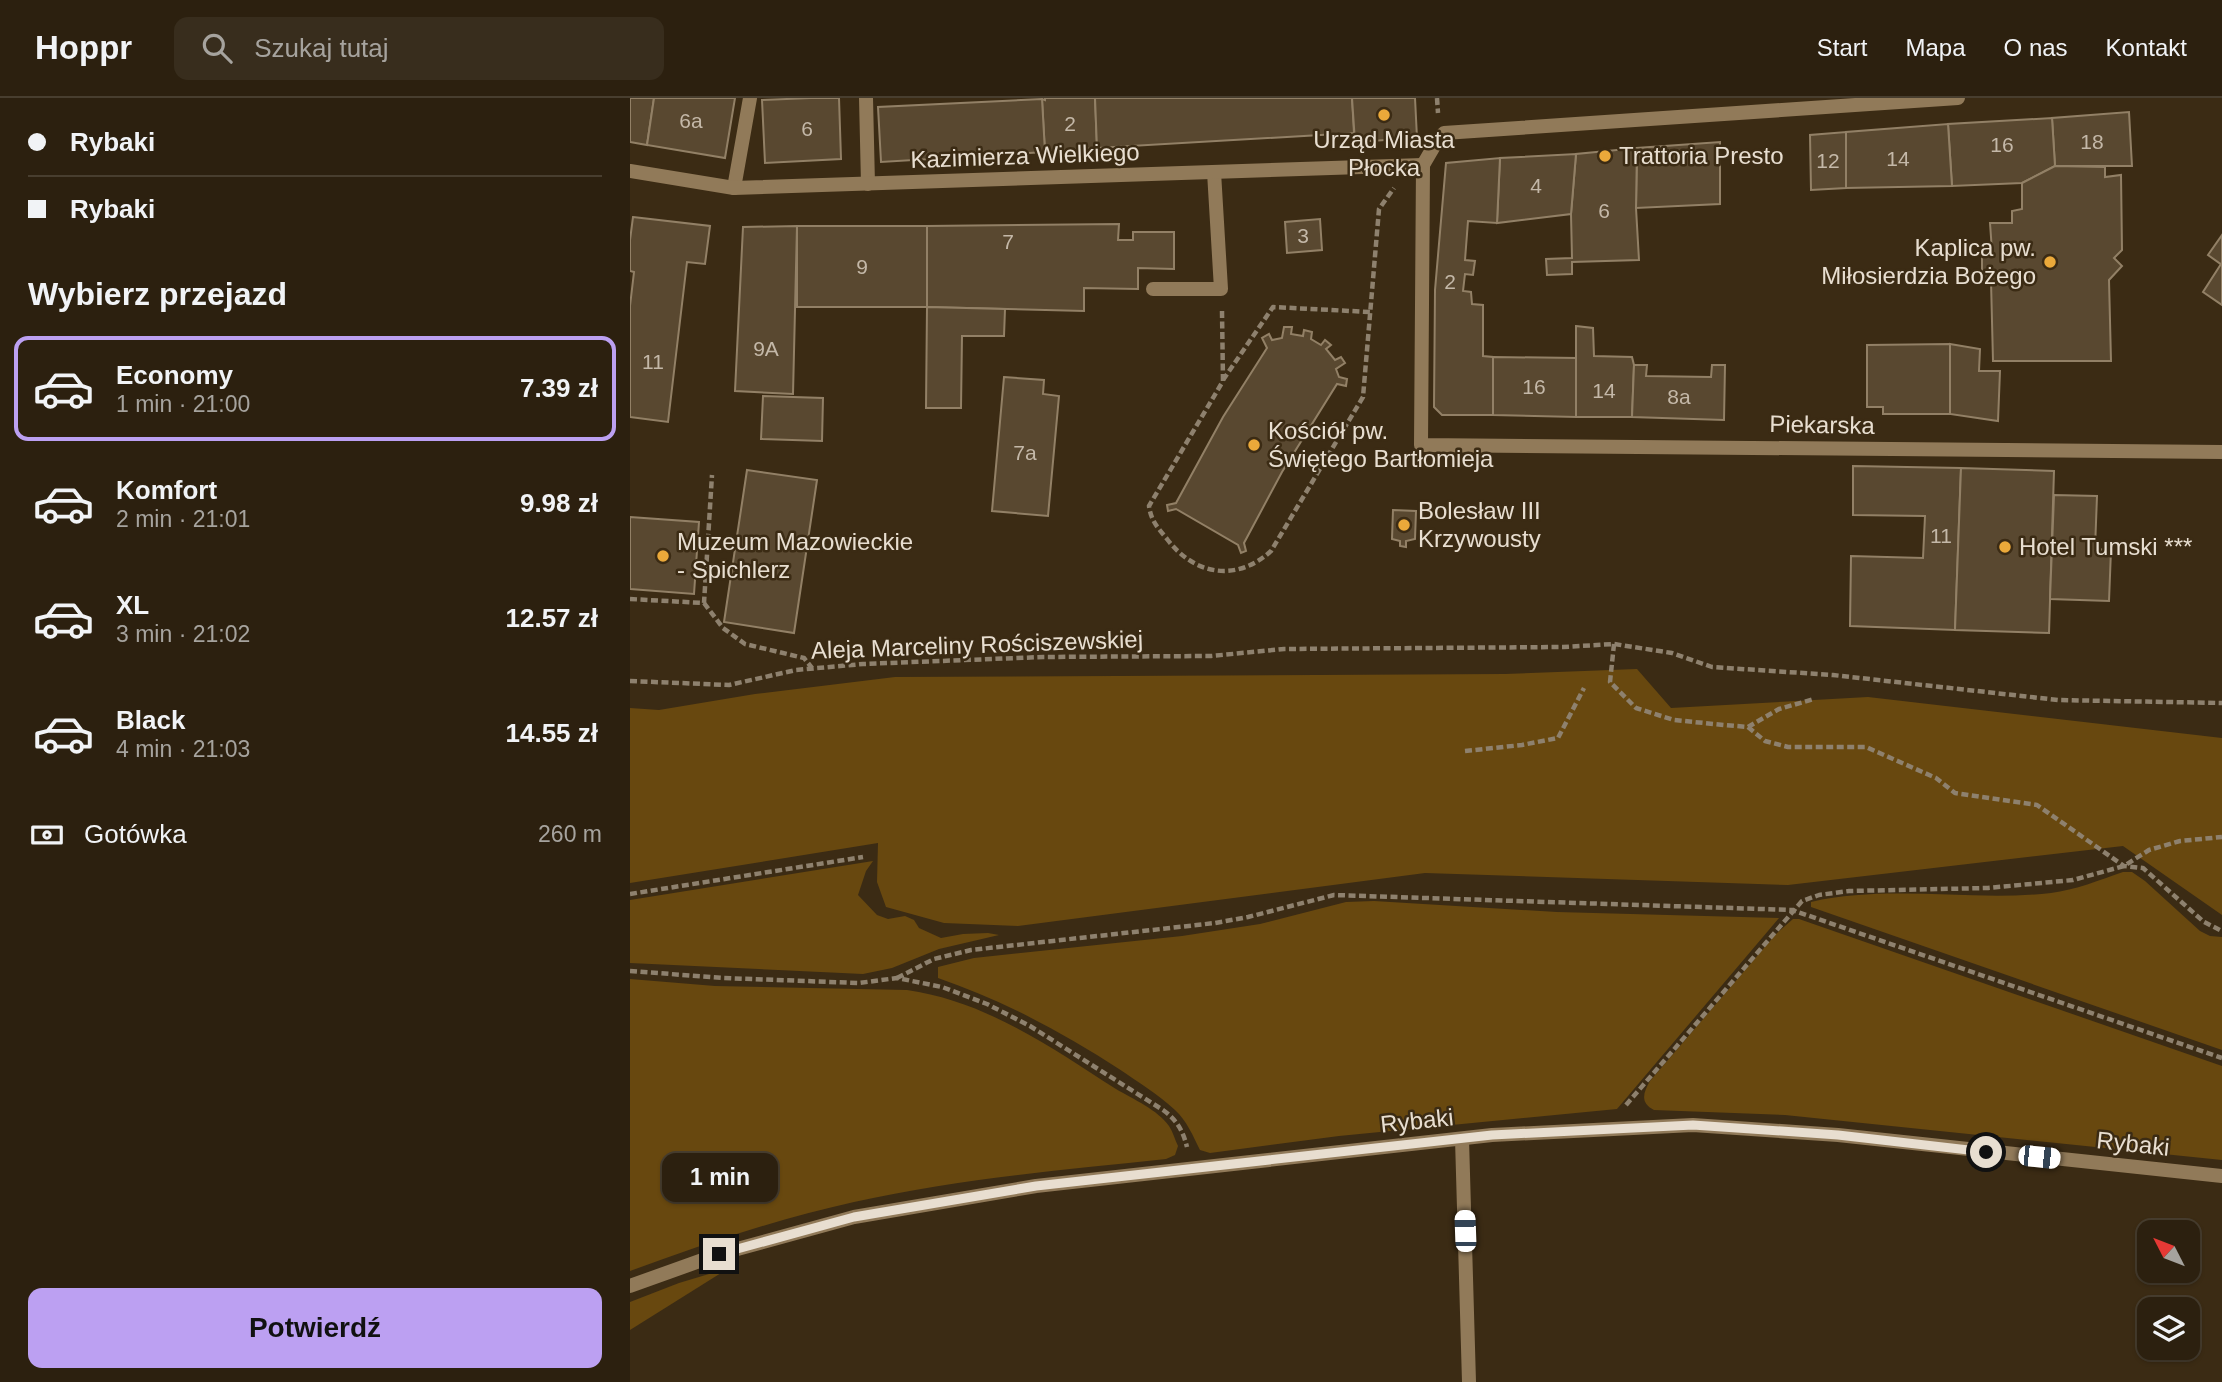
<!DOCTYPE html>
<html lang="pl">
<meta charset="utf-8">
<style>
:root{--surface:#2c200f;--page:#382d1d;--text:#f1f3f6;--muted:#a6a39e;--line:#483e2f;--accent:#bca0f2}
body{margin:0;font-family:Helvetica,sans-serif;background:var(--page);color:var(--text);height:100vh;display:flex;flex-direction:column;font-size:26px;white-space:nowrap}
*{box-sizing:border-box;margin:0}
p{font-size:23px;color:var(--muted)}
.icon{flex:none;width:38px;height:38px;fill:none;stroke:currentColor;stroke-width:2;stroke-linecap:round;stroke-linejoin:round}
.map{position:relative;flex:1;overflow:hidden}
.side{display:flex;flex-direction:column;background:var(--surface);width:630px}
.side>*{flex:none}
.top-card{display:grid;align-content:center;height:154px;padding:0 28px;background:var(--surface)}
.needle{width:46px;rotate:312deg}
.fabs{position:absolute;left:1507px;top:1122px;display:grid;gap:14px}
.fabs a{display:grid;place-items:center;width:63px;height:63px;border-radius:14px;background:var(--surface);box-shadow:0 2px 5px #0004,0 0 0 2px var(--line);font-size:35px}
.end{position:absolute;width:32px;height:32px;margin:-16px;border:9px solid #e8ded0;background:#111;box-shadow:0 0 0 4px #111}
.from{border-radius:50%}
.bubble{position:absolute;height:49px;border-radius:14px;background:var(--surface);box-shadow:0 2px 5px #0004,0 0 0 2px var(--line);font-size:23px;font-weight:600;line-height:49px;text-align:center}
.car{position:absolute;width:21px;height:42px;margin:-21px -10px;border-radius:9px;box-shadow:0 0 5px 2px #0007;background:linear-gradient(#fff 24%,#345 0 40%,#fff 0 76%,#345 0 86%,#fff 0)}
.top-card b{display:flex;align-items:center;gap:24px;height:66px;font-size:26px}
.top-card b+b{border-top:2px solid var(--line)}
.top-card i{width:18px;height:18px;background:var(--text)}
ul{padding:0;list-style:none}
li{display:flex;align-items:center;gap:21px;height:105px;margin:0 14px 10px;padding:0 14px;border:4px solid transparent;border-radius:14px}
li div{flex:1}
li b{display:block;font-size:26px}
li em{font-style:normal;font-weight:600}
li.active{border-color:var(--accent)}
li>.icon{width:63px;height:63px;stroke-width:1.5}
h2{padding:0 28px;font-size:32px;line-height:84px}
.pay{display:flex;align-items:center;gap:18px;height:77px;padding:0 28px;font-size:26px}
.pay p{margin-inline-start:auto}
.button{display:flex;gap:14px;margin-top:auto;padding:14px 28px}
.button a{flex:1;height:80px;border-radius:14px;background:var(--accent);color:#111;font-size:28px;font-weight:600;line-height:80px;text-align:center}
header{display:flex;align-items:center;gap:42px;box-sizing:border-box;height:98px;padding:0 35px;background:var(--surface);border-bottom:2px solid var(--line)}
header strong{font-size:33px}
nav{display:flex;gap:38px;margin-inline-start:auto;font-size:24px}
.search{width:490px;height:63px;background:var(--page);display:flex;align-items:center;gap:18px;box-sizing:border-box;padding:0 24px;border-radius:14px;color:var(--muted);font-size:26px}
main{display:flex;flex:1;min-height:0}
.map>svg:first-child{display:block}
</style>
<header>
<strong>Hoppr</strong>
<div class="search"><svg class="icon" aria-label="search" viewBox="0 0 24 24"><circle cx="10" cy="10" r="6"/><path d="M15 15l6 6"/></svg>Szukaj tutaj</div>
<nav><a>Start</a><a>Mapa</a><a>O nas</a><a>Kontakt</a></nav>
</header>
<main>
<section class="side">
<div class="top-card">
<b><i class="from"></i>Rybaki</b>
<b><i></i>Rybaki</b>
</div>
<h2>Wybierz przejazd</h2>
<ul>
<li class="active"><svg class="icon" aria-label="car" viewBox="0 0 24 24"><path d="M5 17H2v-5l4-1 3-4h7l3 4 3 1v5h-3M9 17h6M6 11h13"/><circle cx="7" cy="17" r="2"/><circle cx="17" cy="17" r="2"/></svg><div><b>Economy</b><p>1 min · 21:00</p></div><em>7.39 zł</em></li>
<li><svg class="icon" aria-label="car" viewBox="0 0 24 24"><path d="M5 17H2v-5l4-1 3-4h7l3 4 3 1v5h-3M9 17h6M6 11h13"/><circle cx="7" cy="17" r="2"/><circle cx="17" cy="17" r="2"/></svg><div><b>Komfort</b><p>2 min · 21:01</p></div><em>9.98 zł</em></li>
<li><svg class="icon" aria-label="car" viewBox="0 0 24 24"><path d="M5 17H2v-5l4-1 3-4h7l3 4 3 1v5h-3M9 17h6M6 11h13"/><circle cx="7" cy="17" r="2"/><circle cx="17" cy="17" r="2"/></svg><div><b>XL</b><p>3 min · 21:02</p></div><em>12.57 zł</em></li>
<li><svg class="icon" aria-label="car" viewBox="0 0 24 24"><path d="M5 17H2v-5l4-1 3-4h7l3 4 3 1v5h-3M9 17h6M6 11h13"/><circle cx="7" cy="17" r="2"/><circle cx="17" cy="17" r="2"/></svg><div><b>Black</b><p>4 min · 21:03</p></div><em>14.55 zł</em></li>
</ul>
<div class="pay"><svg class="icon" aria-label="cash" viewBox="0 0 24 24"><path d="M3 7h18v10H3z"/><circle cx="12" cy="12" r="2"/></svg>Gotówka<p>260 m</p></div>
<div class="button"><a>Potwierdź</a></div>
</section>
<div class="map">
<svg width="1592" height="1284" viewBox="0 0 1592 1284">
<rect width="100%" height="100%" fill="#3b2b14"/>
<!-- green -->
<g fill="#68480f">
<path d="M1007,571L1041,610L1238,599L1592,640V817L1493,748L1158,787L795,775L388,828L314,825L256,809L247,784L248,745L0,785V610L29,612L125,596L265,579L875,576Z"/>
<path d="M243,763L236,773L228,797L247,817L258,821L275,818L284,822L289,830L311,840L333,836L358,835L369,837L309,851L262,870L233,876L0,865V802Z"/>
<path d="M1493,774H1502L1515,783L1570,833L1580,838L1592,839V952L1181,809V804C1260,786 1342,804 1421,795C1445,792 1470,782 1493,774Z"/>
<path d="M744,803L927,814L1149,820L987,1011L709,1038L580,1055L570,1052C563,1038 557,1023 545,1012C528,996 508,984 489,971C432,934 372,902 308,880V869L344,860L552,838L630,826L716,804Z"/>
<path d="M1163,821H1169L1592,968V1062L1155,1017L1024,1012C1010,1005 1013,995 1020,983L1146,836Z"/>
<path d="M0,881L85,888L277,892C355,903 421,949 486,991C503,1001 528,1012 539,1028C543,1034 545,1042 548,1048L545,1057L536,1061C432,1072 327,1081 224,1104C147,1121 73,1146 0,1173Z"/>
<path d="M99,1170L0,1232V1204L49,1185Z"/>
</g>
<!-- building -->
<g fill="#594830" stroke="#928066" stroke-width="2">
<path d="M0,0H24L17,47L0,44Z"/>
<path d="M24,0H105L95,60L17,47Z"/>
<path d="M181,0H209L211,61L135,65L132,2Z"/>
<path d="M415,0H465L467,50L415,54L412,1L415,2Z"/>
<path d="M465,0H722L724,35L467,50Z"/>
<path d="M722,0H785L787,40L725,44Z"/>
<path d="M412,1L415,54L251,64L248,9Z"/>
<path d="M1499,14L1502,68H1425L1422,20Z"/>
<path d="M1422,20L1425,68L1392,85L1322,88L1318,26Z"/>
<path d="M1318,26L1322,88L1216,90V34Z"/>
<path d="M1216,34V90L1181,92L1180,37Z"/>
<path d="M1090,44V106L1006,110L1007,50Z"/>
<path d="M1007,50L1006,110L1009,162L942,164V176L917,177L916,161L942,160L941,116L946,56Z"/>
<path d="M946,56L941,116L867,125L870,60Z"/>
<path d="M870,60L867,125L838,123L835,162L845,163L843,177L835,176L833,193L841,194L842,206L853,207V258L863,259V317H812L804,309L805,192L816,65Z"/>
<path d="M1425,68L1475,69V79L1491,77L1492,152L1484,160L1492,168L1479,182L1481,263H1363L1361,183H1352V153H1362L1360,125H1382V113L1392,111V85Z"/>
<path d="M3,119L80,128L75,166L57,164L38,324L0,319V208L4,174L0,173V142Z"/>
<path d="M690,121L692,152L657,155L655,124Z"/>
<path d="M489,126L488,142H503V134H544V171L508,170V191L454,190V213L297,209V128Z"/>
<rect x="167" y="128" width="130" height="81"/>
<path d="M167,128L163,296L105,293L113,129Z"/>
<path d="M1592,137V167L1578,157Z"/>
<path d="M1591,166L1592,167V207L1573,194Z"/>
<path d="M297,209L375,211L374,238H332L331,310H296Z"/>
<path d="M946,228L963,230L964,258L1002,259L1004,267L1002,319H946Z"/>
<path d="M654,229H662L661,236L673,238L674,232L682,234L681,241L691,247L695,242L701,247L696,251L705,262L711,259L715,265L706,271L709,279L717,281L716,288L707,286L652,374L614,445L616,453L611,455L608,447L546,411L538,413L537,407L546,405L593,319L637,250L632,240L639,236L642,242L652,240Z"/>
<path d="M1320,246V316H1253V309H1237V247Z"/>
<path d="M1320,246L1350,251L1349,273H1370L1368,323L1320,316Z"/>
<path d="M863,259L946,260V319L863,317Z"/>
<path d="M1004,267H1017L1016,278L1081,279L1082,267H1095L1094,322L1002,319Z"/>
<path d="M374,279L414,282L413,296L429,298L418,418L362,413Z"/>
<path d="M133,298L193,300L192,343L131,341Z"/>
<path d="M1223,368L1331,370L1325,532L1220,528L1221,458L1293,460L1295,418L1223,417Z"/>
<path d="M1331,370L1424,373L1419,535L1325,532Z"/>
<path d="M117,372L187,382L164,535L94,524Z"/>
<path d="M1424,397L1467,398L1465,451L1481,452L1479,503L1420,501Z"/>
<path d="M763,412L786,413L785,441L776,443V449L770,448V443L762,441Z"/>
<path d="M0,419L69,424L64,496L0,491Z"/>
</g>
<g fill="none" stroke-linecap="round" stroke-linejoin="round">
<!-- path -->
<g stroke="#8e816e" stroke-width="4.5" stroke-dasharray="7 3.5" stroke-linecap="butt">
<path d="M807,0L808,15"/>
<path d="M592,213L593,283L519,408C521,423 528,430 537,441C565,478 607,484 641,453L733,299L749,111L764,90"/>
<path d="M593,282L643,209L740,214"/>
<path d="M0,501L74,505L82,377"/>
<path d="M74,505L93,530L115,546L174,560L182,570"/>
<path d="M984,546L980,584L1006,610L1044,622L1094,627L1118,629L1149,611L1184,601"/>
<path d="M0,583L99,587L166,572L233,566L413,559L581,558L654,551L933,549L984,546L1042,555L1082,569L1203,577L1428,602L1592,605"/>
<path d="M1118,629L1135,643L1158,649H1236L1306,680L1325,695L1407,707L1494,768L1513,770L1574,824L1592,833"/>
<path d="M835,653L892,647L928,640L954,590"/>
<path d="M0,796L233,759"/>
<path d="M0,873L94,880L229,885L267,880L312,889L357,906L400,928L533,1012C547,1022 553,1033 557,1049"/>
<path d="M267,880L304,861L341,852L585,825L618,819L704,797L1162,812L1592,960"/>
<path d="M996,1007L1172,803L1189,797L1219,793L1358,790L1443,782L1494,768L1519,752L1550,743L1592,739"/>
</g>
<!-- service -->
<g stroke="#917a59" stroke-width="14">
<path d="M236,0L238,86"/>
<path d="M104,90L120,0"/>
<path d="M523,191H591L584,74"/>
<path d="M832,1041L839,1284"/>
</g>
<!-- pedestrian -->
<path stroke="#917a59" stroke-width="14" d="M793,67L807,43L814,35L1328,0"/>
<!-- minor -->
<g stroke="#917a59" stroke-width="14">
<path d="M0,73L104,90L793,67L791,347L1592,354"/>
<path d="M0,1188L89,1156L224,1119L406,1088L862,1037L1063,1027L1208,1037L1592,1078"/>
</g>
</g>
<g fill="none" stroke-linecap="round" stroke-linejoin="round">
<!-- route -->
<path stroke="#e8ded0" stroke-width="9" d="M89,1156L224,1119L406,1088L862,1037L1063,1027L1208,1037L1356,1054"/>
</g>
<!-- markers -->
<g fill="#eba93a" stroke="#3b2b14" stroke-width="2.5">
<circle cx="754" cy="17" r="7"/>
<circle cx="975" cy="58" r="7"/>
<circle cx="1420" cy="164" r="7"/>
<circle cx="624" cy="347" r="7"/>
<circle cx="774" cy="427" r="7"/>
<circle cx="1375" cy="449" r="7"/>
<circle cx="33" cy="458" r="7"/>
</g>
<g text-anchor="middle" stroke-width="5" stroke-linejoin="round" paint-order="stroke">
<!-- number labels -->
<g font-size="21" fill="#c4b8a8">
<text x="61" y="30">6a</text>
<text x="440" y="33">2</text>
<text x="177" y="38">6</text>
<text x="1462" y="51">18</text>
<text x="1372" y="54">16</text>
<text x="1268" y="68">14</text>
<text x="1198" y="70">12</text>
<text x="906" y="95">4</text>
<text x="974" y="120">6</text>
<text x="673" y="145">3</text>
<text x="378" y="151">7</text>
<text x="232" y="176">9</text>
<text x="820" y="191">2</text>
<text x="136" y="258">9A</text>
<text x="23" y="271">11</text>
<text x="904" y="296">16</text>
<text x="974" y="300">14</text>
<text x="1049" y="306">8a</text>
<text x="395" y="362">7a</text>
<text x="1311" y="445">11</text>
</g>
<!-- poi labels -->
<g font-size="24" fill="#e8ded0" stroke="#3b2b14" text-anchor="start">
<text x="754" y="50" text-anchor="middle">Urząd Miasta<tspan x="754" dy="28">Płocka</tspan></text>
<text x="989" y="66">Trattoria Presto</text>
<text x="1406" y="158" text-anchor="end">Kaplica pw.<tspan x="1406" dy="28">Miłosierdzia Bożego</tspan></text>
<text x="638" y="341">Kościół pw.<tspan x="638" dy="28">Świętego Bartłomieja</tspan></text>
<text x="788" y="421">Bolesław III<tspan x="788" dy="28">Krzywousty</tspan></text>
<text x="47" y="452">Muzeum Mazowieckie<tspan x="47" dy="28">- Spichlerz</tspan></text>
<text x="1389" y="457">Hotel Tumski ***</text>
</g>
<!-- street labels -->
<g font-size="24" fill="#e8ded0" stroke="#3b2b14">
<text transform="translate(395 58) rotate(-2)" y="8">Kazimierza Wielkiego</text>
<text transform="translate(1192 327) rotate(1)" y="8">Piekarska</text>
<text transform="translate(347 547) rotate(-2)" y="8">Aleja Marceliny Rościszewskiej</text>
<text transform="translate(787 1023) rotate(-6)" y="8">Rybaki</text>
<text transform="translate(1503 1046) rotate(6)" y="8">Rybaki</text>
</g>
</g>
</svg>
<div class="fabs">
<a><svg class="needle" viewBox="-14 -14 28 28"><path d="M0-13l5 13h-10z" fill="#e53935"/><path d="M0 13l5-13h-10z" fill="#a6a39e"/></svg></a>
<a><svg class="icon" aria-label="layers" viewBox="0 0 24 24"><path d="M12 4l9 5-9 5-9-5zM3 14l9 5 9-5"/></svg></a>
</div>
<i class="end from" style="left:1356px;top:1054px"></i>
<i class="end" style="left:89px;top:1156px"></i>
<div class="bubble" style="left:32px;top:1055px;width:116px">1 min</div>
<i class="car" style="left:1409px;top:1059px;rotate:96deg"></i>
<i class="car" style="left:835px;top:1133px;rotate:358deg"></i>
</div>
</main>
